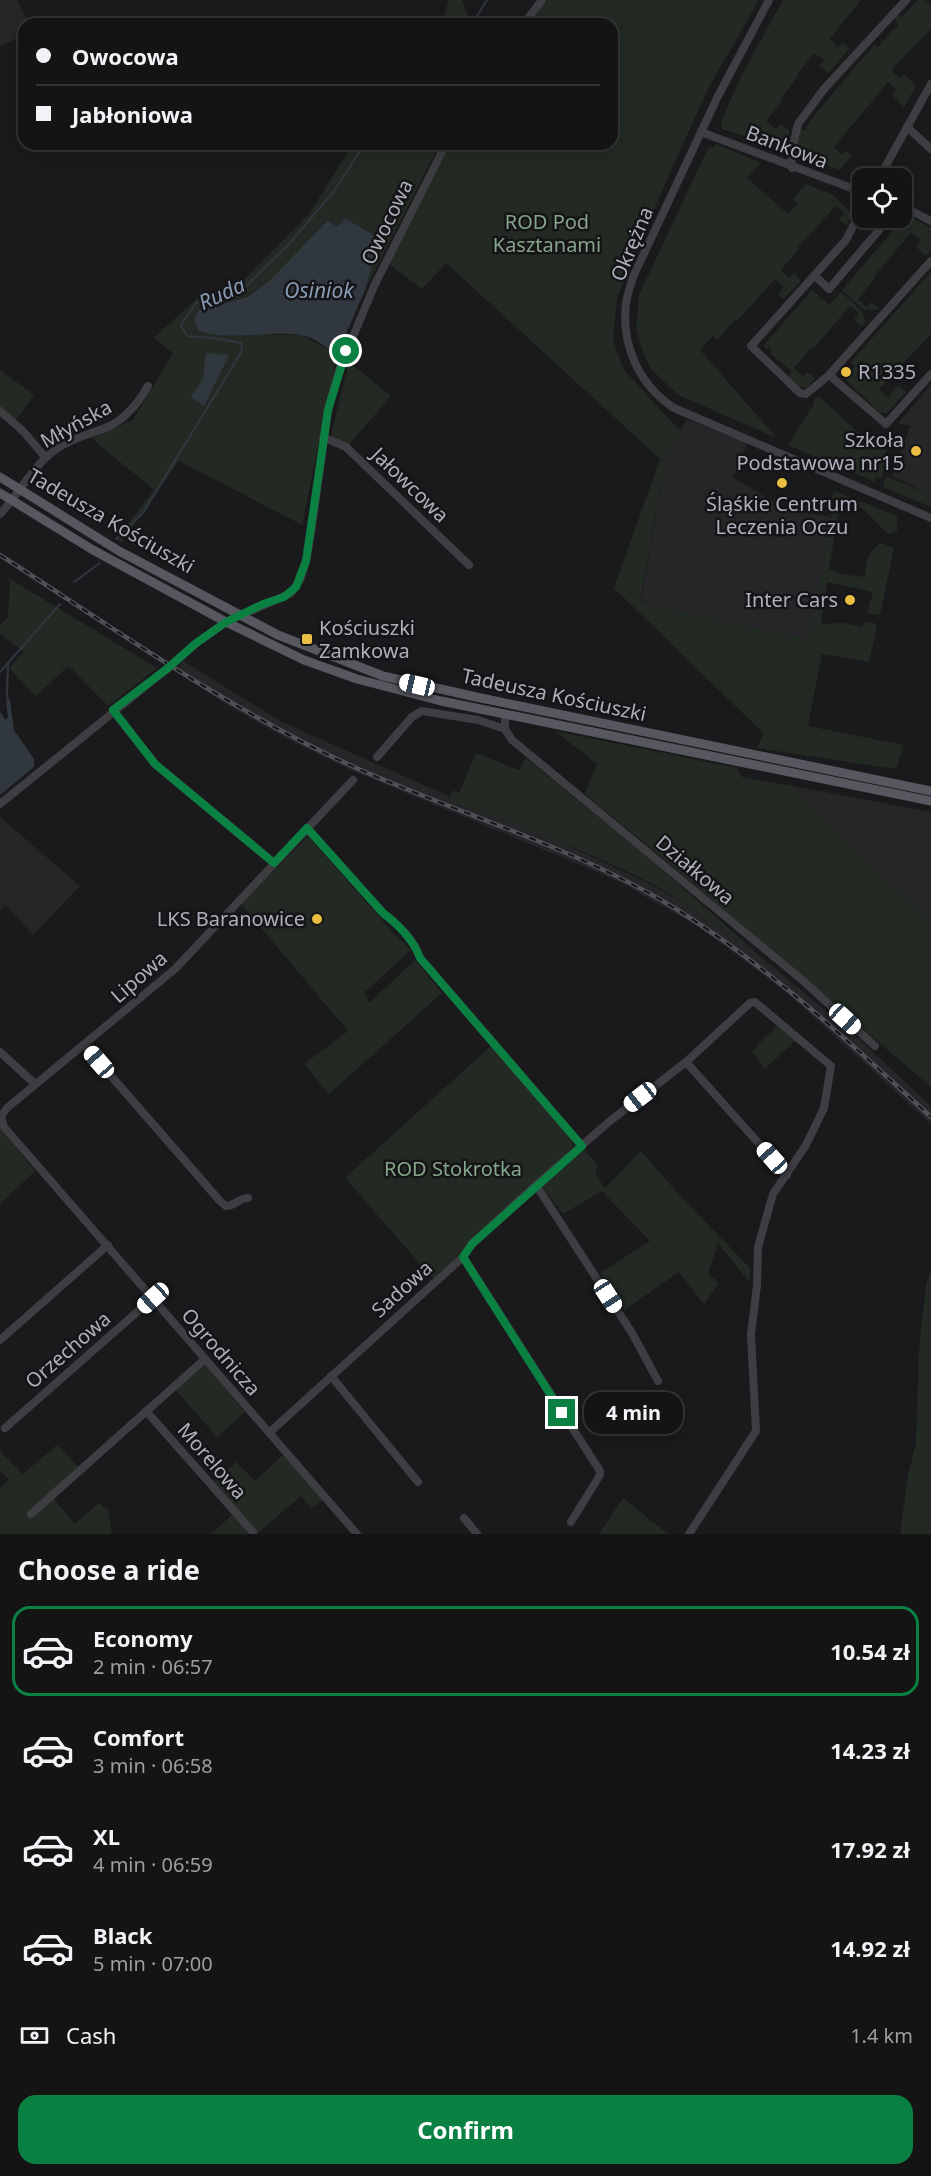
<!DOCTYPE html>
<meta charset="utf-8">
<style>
:root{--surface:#141415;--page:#1d1d1e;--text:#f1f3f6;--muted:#9d9ea0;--line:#333334;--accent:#0b8043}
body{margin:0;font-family:"Noto Sans",sans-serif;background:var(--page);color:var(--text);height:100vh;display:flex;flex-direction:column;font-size:22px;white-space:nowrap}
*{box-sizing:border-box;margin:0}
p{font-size:20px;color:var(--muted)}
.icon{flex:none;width:33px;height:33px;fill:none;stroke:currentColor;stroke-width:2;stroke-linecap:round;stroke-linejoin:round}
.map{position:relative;height:1534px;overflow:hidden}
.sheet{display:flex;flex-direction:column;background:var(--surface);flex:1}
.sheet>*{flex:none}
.banner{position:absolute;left:18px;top:18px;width:600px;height:132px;border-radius:18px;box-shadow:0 6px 24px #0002,0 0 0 2px var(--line);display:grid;align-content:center;height:132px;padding:0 18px;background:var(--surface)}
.tools{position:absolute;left:852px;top:168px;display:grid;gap:12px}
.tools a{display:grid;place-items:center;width:60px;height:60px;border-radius:12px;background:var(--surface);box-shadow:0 6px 24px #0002,0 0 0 2px var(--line);font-size:30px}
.end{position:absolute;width:27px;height:27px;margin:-14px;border:8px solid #0b8043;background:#fff;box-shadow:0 0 0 3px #fff}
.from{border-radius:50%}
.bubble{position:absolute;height:42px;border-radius:18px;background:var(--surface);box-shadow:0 6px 24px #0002,0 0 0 2px var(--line);font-size:20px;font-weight:700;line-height:42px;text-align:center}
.car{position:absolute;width:18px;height:36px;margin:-18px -9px;border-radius:8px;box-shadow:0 0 4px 2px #0007;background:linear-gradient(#fff 24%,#345 0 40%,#fff 0 76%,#345 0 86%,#fff 0)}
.banner b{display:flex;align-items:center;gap:21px;height:57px;font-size:22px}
.banner b+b{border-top:2px solid var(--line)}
.banner i{width:15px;height:15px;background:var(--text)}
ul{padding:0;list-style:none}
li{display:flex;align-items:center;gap:18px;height:90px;margin:0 12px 9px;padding:0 6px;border:3px solid transparent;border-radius:18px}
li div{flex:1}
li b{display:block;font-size:22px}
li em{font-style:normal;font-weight:700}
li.current{border-color:var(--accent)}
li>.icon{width:54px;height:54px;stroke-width:1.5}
h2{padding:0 18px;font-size:27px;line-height:72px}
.pay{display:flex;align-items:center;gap:15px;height:66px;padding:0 18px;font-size:22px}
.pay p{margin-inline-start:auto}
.button{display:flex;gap:12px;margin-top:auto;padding:12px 18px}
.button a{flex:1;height:69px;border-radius:18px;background:var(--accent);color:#fff;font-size:24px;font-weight:700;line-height:69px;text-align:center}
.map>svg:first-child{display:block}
</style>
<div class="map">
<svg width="931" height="1534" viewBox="0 0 931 1534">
<rect width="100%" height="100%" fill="#1a1a1c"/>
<!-- built -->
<g fill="#262629">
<path d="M0,0H17L29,24H24V34L0,47Z"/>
<path d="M931,385V495L892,476L910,426L898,423Z"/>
<path d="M687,419L747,443L733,477L780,506L832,518L809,640L640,607L665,461Z"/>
<path d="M183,661L282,722L451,797L556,840L652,885L691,907L759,955L855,1035L931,1106V1124L786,992L721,943L687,920L623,884L583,866L355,772L291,741L232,708L175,671Z"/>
<path d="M793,786L931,812V920L878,873Z"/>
<path d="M0,817L80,886L33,935L5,904L0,911Z"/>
</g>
<!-- green -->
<g fill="#222a23">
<path d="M449,0H462L471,24H438L444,16Z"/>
<path d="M547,0H759L708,89L661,193L617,298L613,340L624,370L677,428L682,429L665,461L640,603L809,639L832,518L829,508L834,491L897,516V531L890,534C874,526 859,491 839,508L829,569L840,574L865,577C866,562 867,552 881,543L894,548L880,615L867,613L873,592L827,582L821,624L843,623L862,627L864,622L874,623L877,626L869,662L822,654L808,726L904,745L896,769L756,748L764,734L614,588L660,459L446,263L422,289L389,264L435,171L451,144H612V24H530Z"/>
<path d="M783,0H861L830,39L838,47L843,43L850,48L828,73L819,66L824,60L814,53L797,75L798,76L781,99L783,100L766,121L776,129L780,124L789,130L787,150L722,129L721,122L742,74Z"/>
<path d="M918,0H925L931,5V29L891,70L900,79L904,74L916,86L904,107L892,95L897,90L888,82L834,147L842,155L846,151L852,156L840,170L796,154L800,129L805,130L812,118L874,45L878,47L894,28L896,29L899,25L893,16L897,13L902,17Z"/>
<path d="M353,144H440L365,290L372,266L381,245L377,237L345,218L337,227L328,220L269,281L246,297L199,310L204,333L302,335L337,355L302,525L179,461L121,543L116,539L154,490L91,438L133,420L173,353L154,338L198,297L243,281L309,214Z"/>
<path d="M716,144L761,163L747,178L788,214L798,204L793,199L806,184L833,195L852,214L847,225L839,219L845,213L836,206L798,247L799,249L781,270L789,278L794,273L801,281L784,299L778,294L784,287L775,279L737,321L735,320L717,340L713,336L700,350L777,438L678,395L651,369L644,355L636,329L639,295L708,148L714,147Z"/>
<path d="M907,214L931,228V251L926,256L915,246L921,240L911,233L875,275L876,277L858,299L867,307L871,302L879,308L877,310H864L842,290Z"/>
<path d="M931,272V334L879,389L888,397L898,386L906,392L886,414L879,412L844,378L855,366L851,362Z"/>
<path d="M812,290L829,305L841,292L862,311L866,322L862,326L854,319L859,313L850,306L813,349L811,348L794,368L803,376L807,372L815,378L807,388L799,386L789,378L791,371L770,353L772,350L769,347L767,350L764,345Z"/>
<path d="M349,362L391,396L348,446L331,435Z"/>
<path d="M0,370L34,395L15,421L0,411Z"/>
<path d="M820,397L876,450L885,442L881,438L885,434L887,442L882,478L875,477V482L788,445L814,404V398Z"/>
<path d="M886,476L931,495V507L883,487Z"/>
<path d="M10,579L157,668L108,706L69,666L66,669L58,661L65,669L36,696L9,668L24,652L0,634V626L8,617Z"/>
<path d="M555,731L737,768L742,777L793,786L878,873L931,920V1087L664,859L585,794L597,764Z"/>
<path d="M476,753L519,770L526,758L650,859L759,955C724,931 690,904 652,884C586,850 517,824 448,800L453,790L459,793Z"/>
<path d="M308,836L394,934L411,950L365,992L369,1003L415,960L442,993L329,1094L304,1064L348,1031L241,904Z"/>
<path d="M779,1023L797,1039L765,1069L752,1051Z"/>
<path d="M492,1045L571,1138L573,1145L570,1150L433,1279L347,1180V1176Z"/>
<path d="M0,1128L35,1171L0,1204Z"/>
<path d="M584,1150L598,1165L595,1174L605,1188L641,1151L681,1197L751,1269L749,1282L718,1243L708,1274L719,1283L704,1304L679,1272L624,1310L600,1273L650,1241L602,1191L563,1214L542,1186Z"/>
<path d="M931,1271V1534H900L908,1475L916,1443L919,1351L926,1285Z"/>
<path d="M205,1365L245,1412L217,1437L175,1389Z"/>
<path d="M57,1445L79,1468L53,1498L75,1524L99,1503L108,1510L112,1534H0V1488L9,1480L0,1470V1451L23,1474Z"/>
<path d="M284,1454L323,1500L312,1508L301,1496L257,1534H211L232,1515L208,1488L236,1462L255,1481Z"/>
<path d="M623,1498L668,1534H599Z"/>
</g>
<!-- water -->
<g fill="#30373f">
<path d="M345,218L377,237L382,245L372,266L365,290L337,355C327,348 314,337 301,335C271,330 224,342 198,330L194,320L199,310L247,297L269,281L328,220L337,227Z"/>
<path d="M206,353L229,355L204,406L191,397L203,378Z"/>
<path d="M10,700L14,730L34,759V767L0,795V712L5,719L8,718L6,701Z"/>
</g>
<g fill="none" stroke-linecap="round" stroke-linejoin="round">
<!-- stream -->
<g stroke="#30373f" stroke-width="2">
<path d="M472,24L487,0"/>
<path d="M116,539L143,513L242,351L241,343L213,338L187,336L181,325L196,303L244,288L290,243L334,191L364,145L368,144"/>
<path d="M74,582L100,563"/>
<path d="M8,663L7,695L8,700"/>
<path d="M0,672L60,604"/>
</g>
<!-- minor -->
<g stroke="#3d3d42" stroke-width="8">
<path d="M769,0L718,96L633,277C631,285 627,295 626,303C621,345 639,385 674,408L931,518"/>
<path d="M524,24L542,0"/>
<path d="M907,127L931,149"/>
<path d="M701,132L862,192"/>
<path d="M792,168L791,154L798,124L824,89L906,0"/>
<path d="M879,178L931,84"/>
<path d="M902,206L931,221"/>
<path d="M931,261L829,375L886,424L931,374"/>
<path d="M815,276L829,289L885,223"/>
<path d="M829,375L806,394L800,393L751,346L846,240L862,208"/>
<path d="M0,411L23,431L45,457"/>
<path d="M323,437L346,447L469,565"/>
<path d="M0,514C19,494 32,467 55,450C71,438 91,434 110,426C127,417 139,402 148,386"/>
<path d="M113,710L155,764L274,863"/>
<path d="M505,714V729L512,740L801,979L875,1046"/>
<path d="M377,757L412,717L422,711L478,720L505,729"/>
<path d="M353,780L175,969L7,1108L1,1116L4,1127L357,1534"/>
<path d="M0,804L168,668L195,644L226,622L291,593L300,580L306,561L312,526L328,410L339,370L375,284L446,144"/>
<path d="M307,828L383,913C398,924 415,941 420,958L582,1146"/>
<path d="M84,1045L220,1201L226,1206C235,1206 239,1198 248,1198"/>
<path d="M0,1052L35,1084"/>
<path d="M686,1062L787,1175"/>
<path d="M536,1185L632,1333L658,1381"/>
<path d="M463,1257L600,1471V1475L571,1522"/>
<path d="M0,1340L108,1245"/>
<path d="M331,1376L418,1482"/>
<path d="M146,1411L253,1532"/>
<path d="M5,1428L153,1298"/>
<path d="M270,1432L463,1257L472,1244L536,1185L610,1121L686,1062L750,1003L755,1002L831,1066L824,1108L806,1145L773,1194L758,1247L757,1285L751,1335L756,1431L689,1534"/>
<path d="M31,1514L205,1359"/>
<path d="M464,1518L477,1534"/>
</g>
<!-- major -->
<g stroke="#57585f" stroke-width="9">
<path d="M0,477L119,551L278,635L383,676L476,697L931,791"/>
<path d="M0,493L93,550L226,622L304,660L357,679L441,701L931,801"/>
</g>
<defs>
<path id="rail" d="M0,555C115,629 229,710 354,767C459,814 577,848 676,909C770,967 850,1043 931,1117"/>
</defs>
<!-- rail casing -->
<use href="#rail" stroke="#505157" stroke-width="4.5"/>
<!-- rail -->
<use href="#rail" stroke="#151417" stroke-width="2" stroke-dasharray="7" stroke-linecap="butt"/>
</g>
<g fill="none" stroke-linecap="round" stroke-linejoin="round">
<!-- route -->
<path stroke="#0b8043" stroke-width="8" d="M346,351L328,410L306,561L296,587L284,597L263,604L226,622L195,644L168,668L113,710L155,764L274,863L307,828L383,913C398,924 414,941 420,958L582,1146L472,1244L463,1257L562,1413"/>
</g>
<!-- markers -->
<g fill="#eabe43" stroke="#151417" stroke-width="2">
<circle cx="846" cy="372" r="6"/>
<circle cx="916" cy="451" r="6"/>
<circle cx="782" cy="483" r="6"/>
<circle cx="850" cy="600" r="6"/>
<rect x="301" y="633" width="12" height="12" rx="3"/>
<circle cx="317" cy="919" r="6"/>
</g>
<g text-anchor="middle" stroke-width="5" stroke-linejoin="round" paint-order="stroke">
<!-- street labels -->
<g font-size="20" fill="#adb0ba" stroke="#151417">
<text transform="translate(787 147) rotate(21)" y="7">Bankowa</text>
<text transform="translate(387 222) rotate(-64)" y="7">Owocowa</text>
<text transform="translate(632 244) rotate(-67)" y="7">Okrężna</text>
<text transform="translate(76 424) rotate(-29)" y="7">Młyńska</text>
<text transform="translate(410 485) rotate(44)" y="7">Jałowcowa</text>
<text transform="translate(111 521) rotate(30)" y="7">Tadeusza Kościuszki</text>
<text transform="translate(554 695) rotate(12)" y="7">Tadeusza Kościuszki</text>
<text transform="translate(695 870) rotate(40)" y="7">Działkowa</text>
<text transform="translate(139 977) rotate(-41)" y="7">Lipowa</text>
<text transform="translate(402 1289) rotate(-42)" y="7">Sadowa</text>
<text transform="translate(68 1350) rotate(-41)" y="7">Orzechowa</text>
<text transform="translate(221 1352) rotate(49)" y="7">Ogrodnicza</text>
<text transform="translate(212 1461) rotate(49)" y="7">Morelowa</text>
</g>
<!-- park labels -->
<g font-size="20" fill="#85a489" stroke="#151417">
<text x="547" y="229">ROD Pod<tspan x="547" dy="23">Kasztanami</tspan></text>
<text x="453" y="1176">ROD Stokrotka</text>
</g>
<!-- poi labels -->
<g font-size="20" fill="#adb0ba" stroke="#151417" text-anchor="end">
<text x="858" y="379" text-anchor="start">R1335</text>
<text x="904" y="447">Szkoła<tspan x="904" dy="23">Podstawowa nr15</tspan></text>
<text x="782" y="511" text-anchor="middle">Śląśkie Centrum<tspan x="782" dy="23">Leczenia Oczu</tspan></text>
<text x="838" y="607">Inter Cars</text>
<text x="319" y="635" text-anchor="start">Kościuszki<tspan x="319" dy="23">Zamkowa</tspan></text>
<text x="305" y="926">LKS Baranowice</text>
</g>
<!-- water labels -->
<g font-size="21" font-style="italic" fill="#869bb3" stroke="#151417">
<text x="319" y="298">Osiniok</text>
<text transform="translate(222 294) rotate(-25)" y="7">Ruda</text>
</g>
</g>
</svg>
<div class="tools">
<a><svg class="icon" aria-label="locate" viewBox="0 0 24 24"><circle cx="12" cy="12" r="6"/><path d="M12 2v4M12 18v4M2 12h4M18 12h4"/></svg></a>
</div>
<i class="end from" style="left:346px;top:351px"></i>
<i class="end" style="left:562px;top:1413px"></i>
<div class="bubble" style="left:584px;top:1392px;width:99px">4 min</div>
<i class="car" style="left:417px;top:685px;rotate:283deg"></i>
<i class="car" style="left:845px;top:1019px;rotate:132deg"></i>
<i class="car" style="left:99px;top:1062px;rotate:319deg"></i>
<i class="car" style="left:640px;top:1097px;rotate:232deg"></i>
<i class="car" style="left:772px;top:1158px;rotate:318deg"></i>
<i class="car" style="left:608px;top:1296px;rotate:147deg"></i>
<i class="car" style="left:153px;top:1298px;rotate:228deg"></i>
<div class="banner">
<b><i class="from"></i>Owocowa</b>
<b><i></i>Jabłoniowa</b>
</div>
</div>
<section class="sheet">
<h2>Choose a ride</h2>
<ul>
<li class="current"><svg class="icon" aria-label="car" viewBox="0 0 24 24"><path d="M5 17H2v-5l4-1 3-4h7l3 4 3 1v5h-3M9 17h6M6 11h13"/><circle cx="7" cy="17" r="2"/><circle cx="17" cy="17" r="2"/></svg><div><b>Economy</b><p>2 min · 06:57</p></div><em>10.54 zł</em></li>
<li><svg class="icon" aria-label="car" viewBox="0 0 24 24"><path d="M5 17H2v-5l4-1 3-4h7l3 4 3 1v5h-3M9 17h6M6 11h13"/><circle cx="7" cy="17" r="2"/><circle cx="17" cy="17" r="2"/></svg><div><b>Comfort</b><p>3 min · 06:58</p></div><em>14.23 zł</em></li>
<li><svg class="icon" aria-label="car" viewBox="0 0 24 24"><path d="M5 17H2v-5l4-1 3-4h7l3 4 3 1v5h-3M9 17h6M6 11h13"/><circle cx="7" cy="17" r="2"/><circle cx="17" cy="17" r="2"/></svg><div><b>XL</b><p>4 min · 06:59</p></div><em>17.92 zł</em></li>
<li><svg class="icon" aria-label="car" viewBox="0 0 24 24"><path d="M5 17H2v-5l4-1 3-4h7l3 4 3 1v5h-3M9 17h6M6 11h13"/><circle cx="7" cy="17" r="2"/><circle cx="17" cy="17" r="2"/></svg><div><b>Black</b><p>5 min · 07:00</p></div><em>14.92 zł</em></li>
</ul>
<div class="pay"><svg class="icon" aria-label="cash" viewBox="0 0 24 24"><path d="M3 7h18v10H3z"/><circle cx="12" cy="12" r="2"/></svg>Cash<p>1.4 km</p></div>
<div class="button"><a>Confirm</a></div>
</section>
